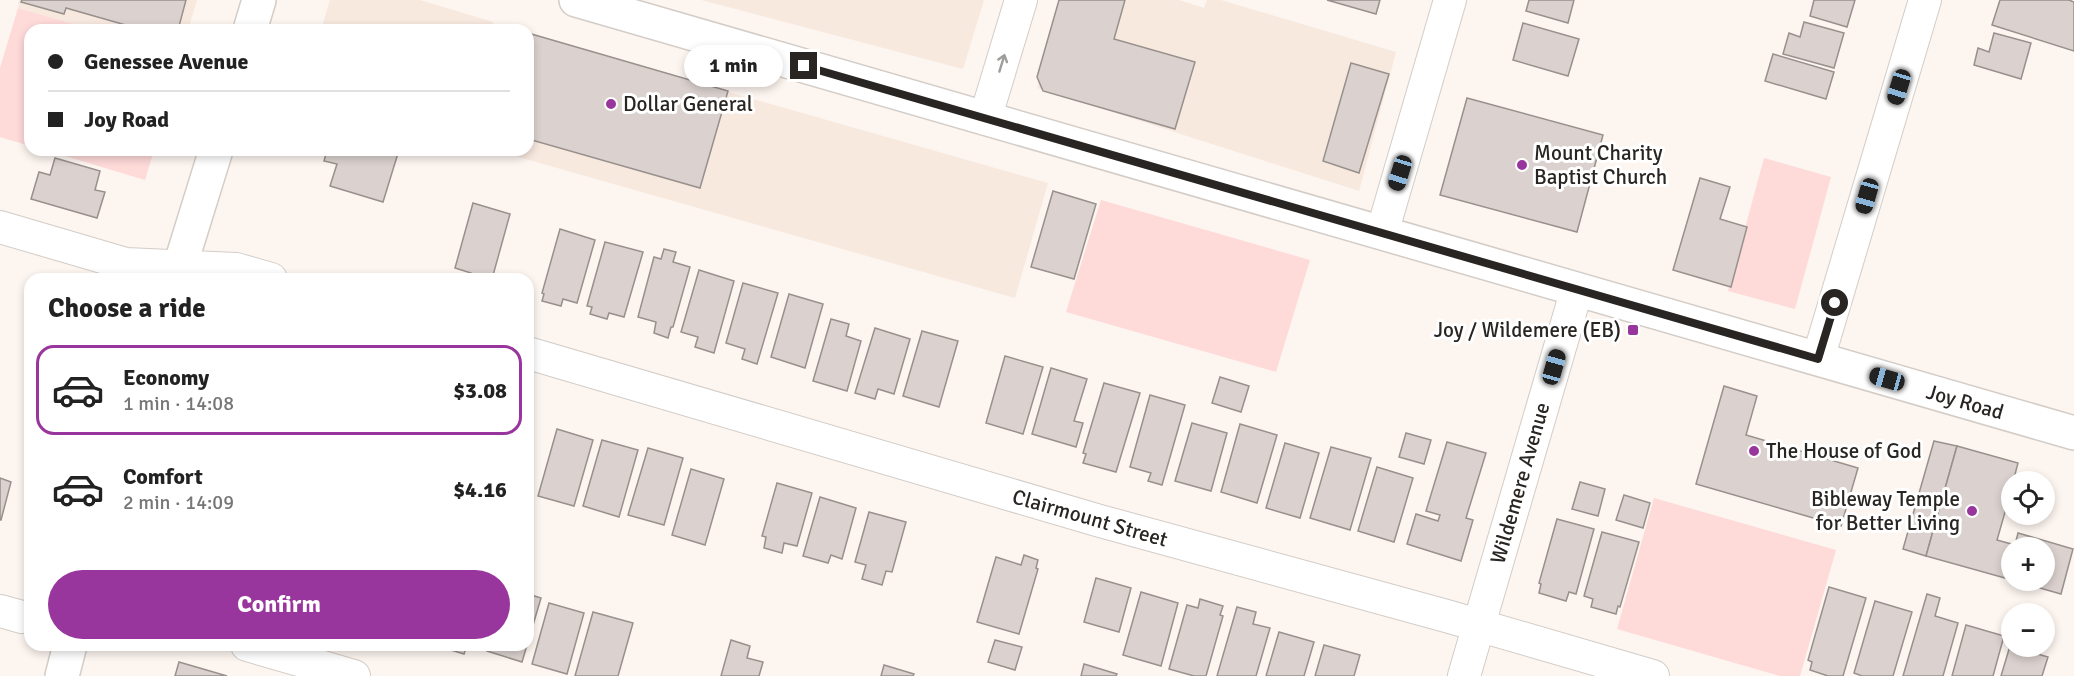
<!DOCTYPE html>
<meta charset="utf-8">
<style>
:root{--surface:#fff;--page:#f2f2f2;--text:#222;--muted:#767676;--line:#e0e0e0;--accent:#98369d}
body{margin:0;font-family:Signika,sans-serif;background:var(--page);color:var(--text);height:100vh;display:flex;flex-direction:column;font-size:22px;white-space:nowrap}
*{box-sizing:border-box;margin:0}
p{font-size:20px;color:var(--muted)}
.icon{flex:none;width:33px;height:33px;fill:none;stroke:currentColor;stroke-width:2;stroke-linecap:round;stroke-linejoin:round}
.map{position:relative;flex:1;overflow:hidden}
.side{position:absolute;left:24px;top:273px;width:510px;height:378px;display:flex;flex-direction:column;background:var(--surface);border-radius:18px;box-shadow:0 3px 9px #0003}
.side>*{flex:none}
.hud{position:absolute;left:24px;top:24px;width:510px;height:132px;border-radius:18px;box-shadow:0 3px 9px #0003;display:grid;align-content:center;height:132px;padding:0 24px;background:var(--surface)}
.tools{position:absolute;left:2001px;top:471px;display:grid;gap:12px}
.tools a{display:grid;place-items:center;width:54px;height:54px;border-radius:50%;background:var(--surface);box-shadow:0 3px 9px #0003;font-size:30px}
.end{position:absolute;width:27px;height:27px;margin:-14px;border:8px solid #282523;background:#fff;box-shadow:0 0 0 3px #fff}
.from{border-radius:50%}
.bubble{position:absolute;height:42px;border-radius:21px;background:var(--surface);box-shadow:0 3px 9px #0003;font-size:20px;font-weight:700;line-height:42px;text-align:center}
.car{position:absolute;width:18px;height:36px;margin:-18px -9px;border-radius:8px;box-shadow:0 0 4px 2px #0007;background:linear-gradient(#222 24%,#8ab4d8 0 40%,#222 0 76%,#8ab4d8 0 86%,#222 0)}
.hud b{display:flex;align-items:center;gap:21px;height:57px;font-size:22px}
.hud b+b{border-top:2px solid var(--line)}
.hud i{width:15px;height:15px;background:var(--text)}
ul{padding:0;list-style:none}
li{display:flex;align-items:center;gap:18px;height:90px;margin:0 12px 9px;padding:0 12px;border:3px solid transparent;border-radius:18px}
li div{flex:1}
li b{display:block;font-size:22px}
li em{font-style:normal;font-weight:700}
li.active{border-color:var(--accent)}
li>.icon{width:54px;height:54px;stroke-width:1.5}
h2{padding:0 24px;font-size:27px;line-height:72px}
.cta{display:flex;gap:12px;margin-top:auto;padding:12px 24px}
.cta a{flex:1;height:69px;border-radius:36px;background:var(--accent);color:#fff;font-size:24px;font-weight:700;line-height:69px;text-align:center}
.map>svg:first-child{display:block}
</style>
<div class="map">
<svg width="2074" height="676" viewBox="0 0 2074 676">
<rect width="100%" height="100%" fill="#fdf5f0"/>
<!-- built -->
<g fill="#f8e9df">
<path d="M19,0H197L188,30H94L18,8Z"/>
<path d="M330,0H420L493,22L491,30H321Z"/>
<path d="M701,0H984L963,69Z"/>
<path d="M1063,0H1179L1204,8L1207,0H1221L1396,52L1359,191L1037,88Z"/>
<path d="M528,35L1048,183L1015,298L494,150H528Z"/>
</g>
<!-- green -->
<g fill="#fedad9">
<path d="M18,8L94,30H30V146L0,137V68Z"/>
<path d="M45,150H154L145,180Z"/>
<path d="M1764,158L1831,177L1795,309L1728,291Z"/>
<path d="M1101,200L1310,260L1276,372L1066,312Z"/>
<path d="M1654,498L1836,550L1800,676H1780L1617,629Z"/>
</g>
<!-- building -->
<g fill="#dbd2cf" stroke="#98908d" stroke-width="1.5">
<path d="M22,0H186L178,30H143L66,8L64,14L21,2Z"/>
<path d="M1059,0H1125L1114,39L1195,62L1175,129L1043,91L1037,77Z"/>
<path d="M1327,0H1380L1376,14Z"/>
<path d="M1529,0H1574L1568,23L1526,11Z"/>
<path d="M1814,0H1855L1847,27L1810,16Z"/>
<path d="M2000,0H2069L2074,2V51L1992,25Z"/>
<path d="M1804,22L1844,33L1834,68L1783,54L1789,33L1800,37Z"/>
<path d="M1523,23L1579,39L1568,76L1513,60Z"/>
<path d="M528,33L728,91L700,188L528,139Z"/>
<path d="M1994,33L2031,43L2021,79L1974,65L1978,48L1989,52Z"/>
<path d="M1773,54L1834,72L1826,99L1765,81Z"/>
<path d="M1351,63L1389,74L1359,173L1323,161Z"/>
<path d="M1467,98L1603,135L1577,232L1440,195Z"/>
<path d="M327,150H399L383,202L330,186L337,164L324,161Z"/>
<path d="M55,158L100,171L95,190L105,192L97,218L31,199L39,172L50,175Z"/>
<path d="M1700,178L1730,187L1720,219L1747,227L1731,287L1673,270Z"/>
<path d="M1053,191L1096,204L1074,279L1031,267Z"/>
<path d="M473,203L510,214L492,279H470L471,273L455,268Z"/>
<path d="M560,229L595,240L577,303L563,299L561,306L542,301L544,294L542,293Z"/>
<path d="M605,242L643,252L624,317L609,313L607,319L590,314L592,307L587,306Z"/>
<path d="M664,249L676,252L673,262L690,267L673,327H671L668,338L654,333L656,322L638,317L654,257L661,259Z"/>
<path d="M699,270L734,281L714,353L695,347L698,337L681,332Z"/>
<path d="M743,283L778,293L757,364L742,359L745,349L726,343Z"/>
<path d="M789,294L823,304L805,368L771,357Z"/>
<path d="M831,319L849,324L846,336L861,341L847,391L813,381Z"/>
<path d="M875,328L910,339L894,394L878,389L875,399L855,393Z"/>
<path d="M922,331L958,341L939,407L903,396Z"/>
<path d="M1005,356L1043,367L1023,434L986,423Z"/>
<path d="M1051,368L1087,379L1074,421L1083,423L1076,447L1032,434Z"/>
<path d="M1220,377L1249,386L1241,412L1212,403Z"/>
<path d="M1104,383L1140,393L1116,472L1083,463L1086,454L1083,453Z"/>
<path d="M1724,386L1757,396L1746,435L1858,468L1841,526L1696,484Z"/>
<path d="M1150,395L1185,405L1162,485L1148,481L1151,473L1130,467Z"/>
<path d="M1192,423L1227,433L1211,491L1175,481Z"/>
<path d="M1240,424L1277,435L1257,503L1221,492Z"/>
<path d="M557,429L593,440L574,506L538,496Z"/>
<path d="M1406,433L1431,440L1424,464L1399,457Z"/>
<path d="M602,440L638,450L619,517L583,506Z"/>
<path d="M1934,441L1957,446L1926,556L1903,549Z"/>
<path d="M1447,442L1486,453L1466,518L1473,520L1461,561L1407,544L1416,514L1438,521L1440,515L1426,511Z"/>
<path d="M1285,443L1319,453L1300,518L1266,508Z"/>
<path d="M1957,446L2018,463L2013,482H2012V488L1997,540L2015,545L2018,533L2073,549L2061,594L2012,580H2044V548H2012V580L1926,556Z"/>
<path d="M1331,447L1371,458L1350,530L1310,518Z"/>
<path d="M648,448L683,458L664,525L628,515Z"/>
<path d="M1377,467L1413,478L1394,542L1358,531Z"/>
<path d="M691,469L724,479L705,545L672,535Z"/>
<path d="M0,478L11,482L1,520H0Z"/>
<path d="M1580,482L1605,489L1598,516L1572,509Z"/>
<path d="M777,483L812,493L797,546L784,543L782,553L764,548L766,537L762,536Z"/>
<path d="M1624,495L1650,503L1643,528L1616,520Z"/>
<path d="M820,497L856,508L842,559L831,555L828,563L803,556Z"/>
<path d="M869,512L906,522L892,572L886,571L882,585L862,579L866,565L855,562Z"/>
<path d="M1557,519L1594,529L1576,594L1569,592L1566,601L1539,593L1541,584L1539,583Z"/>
<path d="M1602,532L1639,542L1620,607L1618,606L1616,614L1591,607L1593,599L1584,596Z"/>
<path d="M1024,555L1038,560L1036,568L1038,569L1019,634L977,622L996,557L1021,565Z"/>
<path d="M1096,578L1131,588L1119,632L1084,622Z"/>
<path d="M1829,587L1866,598L1843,676H1828L1810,670L1812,662L1808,660Z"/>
<path d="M1141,592L1178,603L1161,666L1123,655Z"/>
<path d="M528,594L541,598L528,642Z"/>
<path d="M1927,594L1940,598L1935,616L1958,623L1943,676H1903Z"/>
<path d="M1200,599L1223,606L1220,615L1223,616L1206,676H1194L1169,669L1187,605L1198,608Z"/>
<path d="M1875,601L1912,612L1893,676H1862L1854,673Z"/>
<path d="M549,603L584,613L567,674L532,664Z"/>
<path d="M1237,607L1256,612L1253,624L1270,628L1256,676H1217Z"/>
<path d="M593,612L633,623L618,676H575Z"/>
<path d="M1966,625L2004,636L1993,676H1952Z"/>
<path d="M1279,632L1314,642L1304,676H1266Z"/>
<path d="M731,640L750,646L747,658L763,662L759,676H721Z"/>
<path d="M995,640L1022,647L1015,670L988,662Z"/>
<path d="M441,645H467L464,654L441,647Z"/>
<path d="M489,645H527L522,662L487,651Z"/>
<path d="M1324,645L1360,655L1354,676H1315Z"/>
<path d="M2010,646L2048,657L2042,676H2001Z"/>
<path d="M179,662L227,676H175Z"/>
<path d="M1084,664L1117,674L1116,676H1081Z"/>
<path d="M884,665L914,674L913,676H881Z"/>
</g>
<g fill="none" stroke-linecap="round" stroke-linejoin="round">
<defs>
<g id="minor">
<path d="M985,119L1021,0"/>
<path d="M0,227L126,264L236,269L271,279"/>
<path d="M1382,233L1450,0"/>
<path d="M528,353L1100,521L1450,617L1653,676"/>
<path d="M1818,359L1925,0"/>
<path d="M0,611L22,617H30"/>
<path d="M247,645L354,676"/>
<path d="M1464,676L1577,289"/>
</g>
<g id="tertiary">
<path d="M576,0L2074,433"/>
<path d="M250,30L259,0"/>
<path d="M176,279L216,150"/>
<path d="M62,676L70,645"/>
</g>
</defs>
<!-- minor casing -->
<use href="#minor" stroke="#d3ccc7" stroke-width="34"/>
<!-- tertiary casing -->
<use href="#tertiary" stroke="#d3ccc7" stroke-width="36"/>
<!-- minor -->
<use href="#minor" stroke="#fff" stroke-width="32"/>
<!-- tertiary -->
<use href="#tertiary" stroke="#fff" stroke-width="33"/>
</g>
<!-- one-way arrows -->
<defs><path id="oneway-shaft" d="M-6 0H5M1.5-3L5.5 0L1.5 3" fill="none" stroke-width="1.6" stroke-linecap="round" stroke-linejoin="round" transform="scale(1.5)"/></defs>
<use stroke="#9e9d9c" href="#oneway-shaft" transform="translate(1002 63) rotate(-73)"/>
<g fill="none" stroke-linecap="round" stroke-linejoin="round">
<!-- route -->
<path stroke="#282523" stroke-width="8" d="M804,66L1818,359L1835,303"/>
</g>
<!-- markers -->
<g fill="#98369d" stroke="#fff" stroke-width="2">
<circle cx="611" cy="104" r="6"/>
<circle cx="1522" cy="165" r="6"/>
<rect x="1627" y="324" width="12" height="12" rx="3"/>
<circle cx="1754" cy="451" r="6"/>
<circle cx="1972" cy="511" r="6"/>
</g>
<g text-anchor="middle" stroke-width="6" stroke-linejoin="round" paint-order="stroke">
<!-- poi labels -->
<g font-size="21" fill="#282523" stroke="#fff" text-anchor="start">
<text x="623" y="111">Dollar General</text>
<text x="1534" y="160">Mount Charity<tspan x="1534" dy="24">Baptist Church</tspan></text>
<text x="1621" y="337" text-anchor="end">Joy / Wildemere (EB)</text>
<text x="1766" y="458">The House of God</text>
<text x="1960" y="506" text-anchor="end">Bibleway Temple<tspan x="1960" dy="24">for Better Living</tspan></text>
</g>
<!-- street labels -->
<g font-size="21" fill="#282523" stroke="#fff">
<text transform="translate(1965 402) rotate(16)" y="7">Joy Road</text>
<text transform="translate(1520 483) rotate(-74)" y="7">Wildemere Avenue</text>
<text transform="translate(1090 518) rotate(16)" y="7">Clairmount Street</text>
</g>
</g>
</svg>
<div class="tools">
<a><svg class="icon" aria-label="locate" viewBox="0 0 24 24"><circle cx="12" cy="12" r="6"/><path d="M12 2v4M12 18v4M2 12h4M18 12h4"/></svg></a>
<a>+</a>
<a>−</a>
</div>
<i class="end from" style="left:1835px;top:303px"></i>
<i class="end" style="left:804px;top:66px"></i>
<div class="bubble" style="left:684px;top:45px;width:99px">1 min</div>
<i class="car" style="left:1899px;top:87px;rotate:197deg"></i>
<i class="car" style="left:1400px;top:173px;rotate:197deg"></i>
<i class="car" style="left:1867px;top:196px;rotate:196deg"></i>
<i class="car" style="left:1554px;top:367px;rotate:16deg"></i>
<i class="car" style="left:1887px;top:379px;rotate:286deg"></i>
<div class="hud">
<b><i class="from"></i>Genessee Avenue</b>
<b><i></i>Joy Road</b>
</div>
<section class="side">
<h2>Choose a ride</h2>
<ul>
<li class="active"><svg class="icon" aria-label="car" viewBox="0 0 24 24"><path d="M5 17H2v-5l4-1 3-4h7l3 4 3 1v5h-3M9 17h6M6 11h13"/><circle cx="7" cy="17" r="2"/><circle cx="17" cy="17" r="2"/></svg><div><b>Economy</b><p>1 min · 14:08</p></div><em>$3.08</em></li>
<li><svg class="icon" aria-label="car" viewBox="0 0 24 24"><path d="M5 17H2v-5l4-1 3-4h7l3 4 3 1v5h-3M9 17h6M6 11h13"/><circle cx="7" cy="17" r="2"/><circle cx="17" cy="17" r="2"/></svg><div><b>Comfort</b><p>2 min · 14:09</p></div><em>$4.16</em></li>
</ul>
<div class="cta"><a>Confirm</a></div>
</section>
</div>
